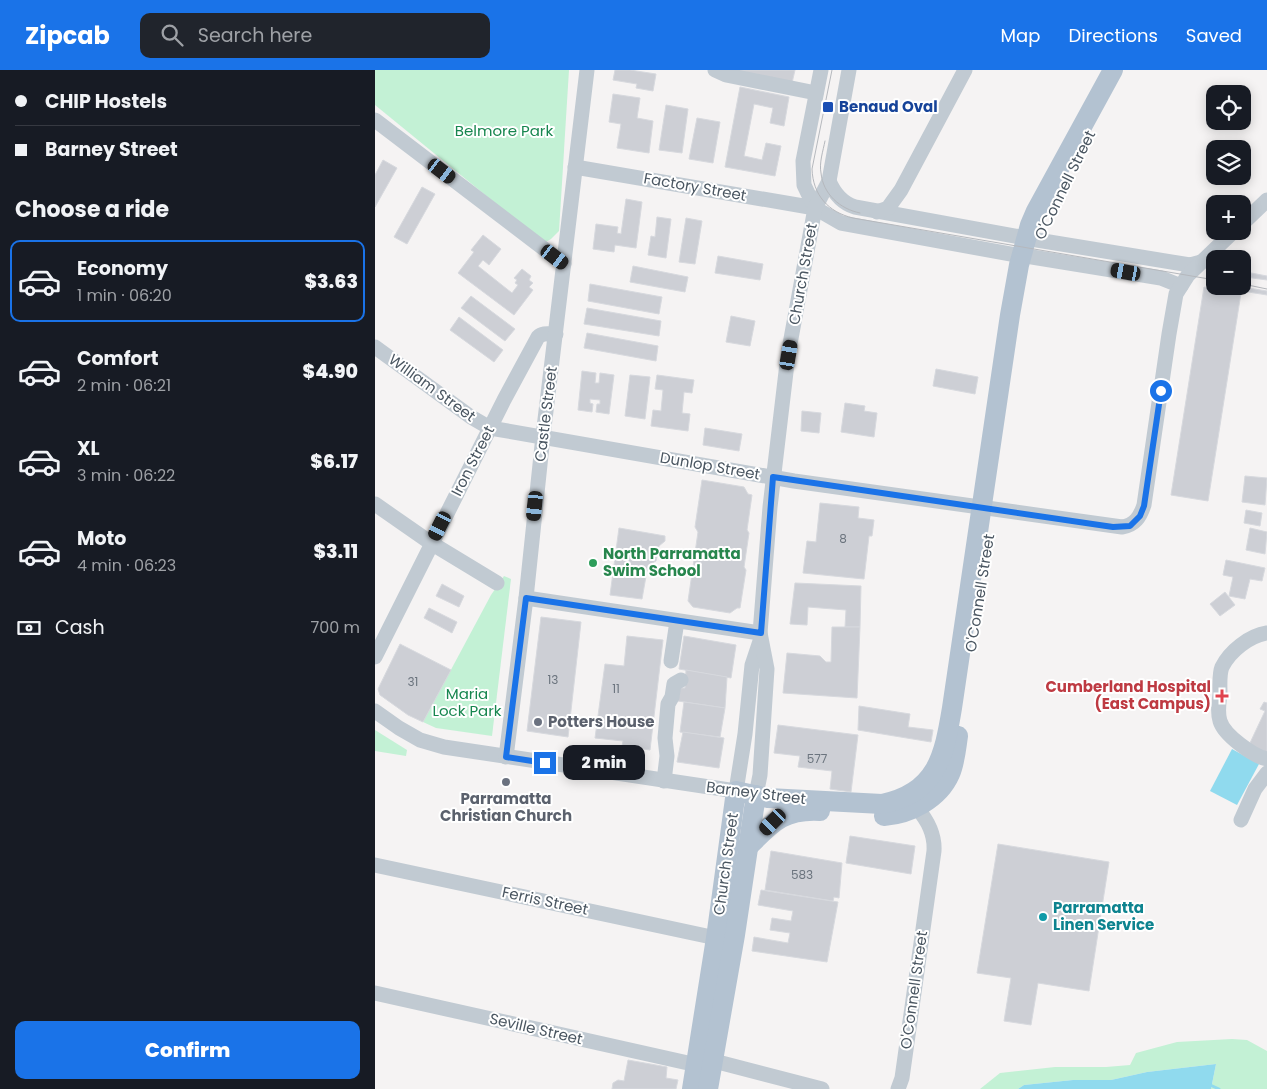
<!DOCTYPE html>
<meta charset="utf-8">
<style>
:root{--surface:#171b24;--page:#20242c;--text:#f1f3f6;--muted:#9ea1a6;--line:#363941;--accent:#1a73e8}
body{margin:0;font-family:Poppins,sans-serif;background:var(--page);color:var(--text);height:100vh;display:flex;flex-direction:column;font-size:19px;white-space:nowrap}
*{box-sizing:border-box;margin:0}
p{font-size:16px;color:var(--muted)}
.icon{flex:none;width:28px;height:28px;fill:none;stroke:currentColor;stroke-width:2;stroke-linecap:round;stroke-linejoin:round}
.map{position:relative;flex:1;overflow:hidden}
.panel{display:flex;flex-direction:column;background:var(--surface);width:375px}
.panel>*{flex:none}
.top-card{display:grid;align-content:center;height:110px;padding:0 15px;background:var(--surface)}
.controls{position:absolute;left:831px;top:15px;display:grid;gap:10px}
.controls a{display:grid;place-items:center;width:45px;height:45px;border-radius:10px;background:var(--surface);box-shadow:0 2px 12px #0003;font-size:25px}
.end{position:absolute;width:22px;height:22px;margin:-11px;border:6px solid #1a73e8;background:#fff;box-shadow:0 0 0 2px #fff}
.from{border-radius:50%}
.bubble{position:absolute;height:35px;border-radius:10px;background:var(--surface);box-shadow:0 2px 12px #0003;font-size:16px;font-weight:800;line-height:35px;text-align:center}
.car{position:absolute;width:15px;height:30px;margin:-15px -8px;border-radius:6px;box-shadow:0 0 4px 1px #0007;background:linear-gradient(#222 24%,#8ab4d8 0 40%,#222 0 76%,#8ab4d8 0 86%,#222 0)}
.top-card b{display:flex;align-items:center;gap:18px;height:48px;font-size:19px}
.top-card b+b{border-top:1px solid var(--line)}
.top-card i{width:12px;height:12px;background:var(--text)}
ul{padding:0;list-style:none}
li{display:flex;align-items:center;gap:15px;height:82px;margin:0 10px 8px;padding:0 5px;border:2px solid transparent;border-radius:10px}
li div{flex:1}
li b{display:block;font-size:19px}
li em{font-style:normal;font-weight:800}
li.active{border-color:var(--accent)}
li>.icon{width:45px;height:45px;stroke-width:1.5}
h2{padding:0 15px;font-size:22px;line-height:60px}
.pay{display:flex;align-items:center;gap:12px;height:55px;padding:0 15px;font-size:19px}
.pay p{margin-inline-start:auto}
.action{display:flex;gap:10px;margin-top:auto;padding:10px 15px}
.action a{flex:1;height:58px;border-radius:10px;background:var(--accent);color:#fff;font-size:20px;font-weight:800;line-height:58px;text-align:center}
header{display:flex;align-items:center;gap:30px;box-sizing:border-box;height:70px;padding:0 25px;background:var(--accent);color:#fff}
header strong{font-size:24px}
nav{display:flex;gap:28px;margin-inline-start:auto;font-size:18px}
.search{width:350px;height:45px;background:var(--page);display:flex;align-items:center;gap:12px;box-sizing:border-box;padding:0 18px;border-radius:10px;color:var(--muted);font-size:19px}
main{display:flex;flex:1;min-height:0}
.map>svg:first-child{display:block}
</style>
<header>
<strong>Zipcab</strong>
<div class="search"><svg class="icon" aria-label="search" viewBox="0 0 24 24"><circle cx="10" cy="10" r="6"/><path d="M15 15l6 6"/></svg>Search here</div>
<nav><a>Map</a><a>Directions</a><a>Saved</a></nav>
</header>
<main>
<section class="panel">
<div class="top-card">
<b><i class="from"></i>CHIP Hostels</b>
<b><i></i>Barney Street</b>
</div>
<h2>Choose a ride</h2>
<ul>
<li class="active"><svg class="icon" aria-label="car" viewBox="0 0 24 24"><path d="M5 17H2v-5l4-1 3-4h7l3 4 3 1v5h-3M9 17h6M6 11h13"/><circle cx="7" cy="17" r="2"/><circle cx="17" cy="17" r="2"/></svg><div><b>Economy</b><p>1 min · 06:20</p></div><em>$3.63</em></li>
<li><svg class="icon" aria-label="car" viewBox="0 0 24 24"><path d="M5 17H2v-5l4-1 3-4h7l3 4 3 1v5h-3M9 17h6M6 11h13"/><circle cx="7" cy="17" r="2"/><circle cx="17" cy="17" r="2"/></svg><div><b>Comfort</b><p>2 min · 06:21</p></div><em>$4.90</em></li>
<li><svg class="icon" aria-label="car" viewBox="0 0 24 24"><path d="M5 17H2v-5l4-1 3-4h7l3 4 3 1v5h-3M9 17h6M6 11h13"/><circle cx="7" cy="17" r="2"/><circle cx="17" cy="17" r="2"/></svg><div><b>XL</b><p>3 min · 06:22</p></div><em>$6.17</em></li>
<li><svg class="icon" aria-label="car" viewBox="0 0 24 24"><path d="M5 17H2v-5l4-1 3-4h7l3 4 3 1v5h-3M9 17h6M6 11h13"/><circle cx="7" cy="17" r="2"/><circle cx="17" cy="17" r="2"/></svg><div><b>Moto</b><p>4 min · 06:23</p></div><em>$3.11</em></li>
</ul>
<div class="pay"><svg class="icon" aria-label="cash" viewBox="0 0 24 24"><path d="M3 7h18v10H3z"/><circle cx="12" cy="12" r="2"/></svg>Cash<p>700 m</p></div>
<div class="action"><a>Confirm</a></div>
</section>
<div class="map">
<svg width="892" height="1019" viewBox="0 0 892 1019">
<rect width="100%" height="100%" fill="#f5f3f3"/>
<!-- green -->
<g fill="#c3f1d5">
<path d="M0,0H194L184,161L176,169L169,173L0,35Z"/>
<path d="M129,506L136,509L117,666L61,658L48,652L116,525Z"/>
<path d="M0,660L32,680L31,686L0,681Z"/>
<path d="M857,969L872,970L892,981V1019H836L841,994L772,1002L736,1010H698L649,1015L643,1019H605L625,1003L680,997H731L755,995L761,983L802,972Z"/>
</g>
<!-- water -->
<g fill="#90daee">
<path d="M857,679L884,694L862,735L835,721Z"/>
<path d="M841,994L836,1019H643L649,1015L698,1010H736L772,1002Z"/>
</g>
<g fill="none" stroke-linecap="round" stroke-linejoin="round">
<!-- stream -->
<path stroke="#90daee" stroke-width="3" d="M833,1014L844,1019"/>
</g>
<!-- building -->
<g fill="#cdcfd5" stroke="#d7d9de">
<path d="M240,0H255L281,4L278,21L261,18L262,14L238,10Z"/>
<path d="M357,0H420L417,13Z"/>
<path d="M365,17L414,27L409,56L395,53L398,38L379,34L369,86L387,90L391,73L406,76L400,106L350,97Z"/>
<path d="M238,24L265,28L262,48L278,51L274,83L242,78L246,54L234,52Z"/>
<path d="M291,35L313,39L307,83L284,80Z"/>
<path d="M322,48L345,52L338,93L314,89Z"/>
<path d="M8,90L22,98L0,137V105Z"/>
<path d="M47,117L60,124L32,174L19,167Z"/>
<path d="M251,129L267,132L261,178L240,175L239,182L218,179L221,154L243,157L242,163L246,164Z"/>
<path d="M282,147L296,149L291,188L273,185L276,166L280,167Z"/>
<path d="M311,148L327,151L320,194L304,192Z"/>
<path d="M108,165L126,179L114,195L108,190L103,196L137,223L143,215L140,213L142,210L139,208L147,199L156,206L154,210L158,213L154,217L158,220L139,245L83,203L99,182L96,180Z"/>
<path d="M343,186L388,194L385,210L340,203Z"/>
<path d="M258,196L313,207L310,222L255,212Z"/>
<path d="M871,202L892,206V210L870,207L869,204Z"/>
<path d="M215,214L287,227L284,244L213,231Z"/>
<path d="M829,217L866,223L833,431L796,425Z"/>
<path d="M867,217L892,221V225L867,221L865,219Z"/>
<path d="M96,226L140,259L130,271L86,238Z"/>
<path d="M212,238L286,251L284,266L209,254Z"/>
<path d="M356,246L380,251L375,276L351,272Z"/>
<path d="M84,247L128,280L119,292L75,260Z"/>
<path d="M212,263L283,276L281,291L209,278Z"/>
<path d="M561,299L603,307L600,324L558,316Z"/>
<path d="M207,301L221,303L220,313H224L225,303L239,305L234,344L221,342L222,334H225V330L215,329V333L218,334L217,342L203,340Z"/>
<path d="M255,305L275,307L270,349L250,346Z"/>
<path d="M282,305L319,310L317,323L309,322L307,343L315,344L313,361L276,356L278,340L286,341L288,320L280,319Z"/>
<path d="M470,333L490,336L489,341L502,343L499,367L466,362Z"/>
<path d="M427,341L446,343L444,363L426,361Z"/>
<path d="M330,358L367,364L364,381L328,375Z"/>
<path d="M870,406L892,408L890,435L867,432Z"/>
<path d="M327,410L369,417L373,424L377,425L372,460L374,463L369,497L371,500L365,538H362L355,543L318,537L313,531L323,462L320,457Z"/>
<path d="M445,433L484,437L483,448L499,450L497,466H494L489,509L428,503L432,471L441,472Z"/>
<path d="M871,440L887,443L885,456L869,453Z"/>
<path d="M244,458L290,466V471L284,476L281,491L273,495L267,529L235,525Z"/>
<path d="M875,458L892,462L890,484L871,480Z"/>
<path d="M851,490L890,498L887,511L875,509L870,529L854,526L858,507L848,505Z"/>
<path d="M420,513L486,516L485,557H470L471,540L433,537L432,555L415,554Z"/>
<path d="M67,514L89,526L84,537L61,526Z"/>
<path d="M850,522L860,535L845,546L835,534Z"/>
<path d="M54,538L82,552L77,563L49,548Z"/>
<path d="M166,547L206,552L193,667L152,661Z"/>
<path d="M457,557H485L482,628L408,623L412,583L445,586L451,592H456Z"/>
<path d="M252,566L288,570L275,680L247,676L248,671L220,668L230,594L249,596Z"/>
<path d="M309,566L361,575L356,608L304,599Z"/>
<path d="M25,574L76,600L48,652L33,645L5,625L3,619Z"/>
<path d="M311,600L352,607L350,638L303,631L305,618H310Z"/>
<path d="M309,632L350,638L345,667L305,662Z"/>
<path d="M889,632L892,633V683L874,675L890,641L885,639Z"/>
<path d="M484,636L535,644L533,657L558,660L556,672L483,660Z"/>
<path d="M403,655L483,665L476,722L455,719L457,701L423,697L425,686L399,683Z"/>
<path d="M308,662L349,668L344,698L302,692Z"/>
<path d="M475,766L540,776L536,804L471,793Z"/>
<path d="M623,774L734,792L714,921L663,913L656,955L629,951L636,908L602,903Z"/>
<path d="M396,781L467,793L464,828L459,827L458,831L390,820Z"/>
<path d="M386,820L463,832L452,892L377,881L379,867L413,873L415,863L395,860L397,848L416,851L418,841L383,835Z"/>
<path d="M253,990L292,997L291,1008L303,1010L301,1019H237L238,1013L243,1010L249,1011Z"/>
</g>
<g fill="none" stroke-linecap="round" stroke-linejoin="round">
<!-- minor -->
<g stroke="#c1cad2" stroke-width="15">
<path d="M340,0L351,5L441,23"/>
<path d="M0,50L189,194"/>
<path d="M200,97L440,138L466,153L646,186"/>
<path d="M454,111C459,123 467,133 480,137L651,168"/>
<path d="M440,138L429,115L428,91L446,0"/>
<path d="M502,142L513,138L526,120L590,0"/>
<path d="M868,153L892,130"/>
<path d="M662,170L815,195L826,192"/>
<path d="M657,187L786,208L806,216"/>
<path d="M0,277L96,347L115,358L419,411L747,457C760,455 765,447 769,435L794,264L801,224L813,205L859,161"/>
<path d="M0,434L56,473L122,513"/>
<path d="M151,528L385,563"/>
<path d="M892,563C874,566 855,581 847,597C844,604 845,616 845,624C844,633 842,642 845,651C849,665 878,686 892,689"/>
<path d="M0,587L129,330L163,267C168,262 174,264 181,264"/>
<path d="M296,591L302,551"/>
<path d="M0,641L24,658L45,670L69,677L361,721L370,664L377,595L385,571"/>
<path d="M131,687L151,528L168,366L212,0"/>
<path d="M289,711L292,686L290,668L293,634L297,627L299,614L306,610"/>
<path d="M381,725L385,705L392,599L385,563L395,437L413,285L440,138L454,111L474,0"/>
<path d="M866,750L880,719L892,703"/>
<path d="M0,795L341,868"/>
<path d="M0,923L322,995"/>
<path d="M339,991L447,1019"/>
<path d="M523,1019L527,1008L559,781C560,764 553,751 542,738"/>
</g>
<!-- major -->
<g stroke="#b3c2d1" stroke-width="20">
<path d="M509,746C535,744 564,729 575,704C580,693 581,679 583,666"/>
<path d="M372,778C397,753 408,739 445,741"/>
<path d="M317,1019L341,868L361,721L393,728L507,734C562,723 569,686 577,638L635,245L644,195L655,155L661,141L738,0"/>
<path d="M333,1019L360,865L381,725"/>
</g>
<!-- tram -->
<g stroke="#b5b8bd" stroke-width="1">
<path d="M457,0L437,99C438,125 453,142 478,148L840,210"/>
<path d="M450,71C448,81 444,93 446,103C448,124 465,139 485,143"/>
<path d="M868,214L892,219"/>
</g>
</g>
<g fill="none" stroke-linecap="round" stroke-linejoin="round">
<!-- route -->
<path stroke="#1a73e8" stroke-width="6" d="M170,693L131,687L151,528L386,563L398,407L738,457L755,456L765,446L769,436L786,321"/>
</g>
<!-- markers -->
<rect fill="#1a4fb4" stroke="#fff" stroke-width="2" x="447" y="31" width="12" height="12" rx="2.5"/>
<circle fill="#2e9e5b" stroke="#fff" stroke-width="2" cx="218" cy="493" r="5"/>
<path fill="#e0444e" stroke="#fff" stroke-width="2" d="M844.5 618.5h5v5h5v5h-5v5h-5v-5h-5v-5h5z"/>
<g fill="#6b7280" stroke="#fff" stroke-width="2">
<circle cx="163" cy="652" r="5"/>
<circle cx="131" cy="712" r="5"/>
</g>
<circle fill="#0f9aa8" stroke="#fff" stroke-width="2" cx="668" cy="847" r="5"/>
<g text-anchor="middle" stroke-width="4" stroke-linejoin="round" paint-order="stroke">
<!-- number labels -->
<g font-size="12" fill="#6b747e">
<text x="468" y="473">8</text>
<text x="178" y="614">13</text>
<text x="38" y="616">31</text>
<text x="241" y="623">11</text>
<text x="442" y="693">577</text>
<text x="427" y="809">583</text>
</g>
<!-- transit labels -->
<g font-size="15" font-weight="bold" fill="#164399" stroke="#fff" text-anchor="start">
<text x="464" y="42">Benaud Oval</text>
</g>
<!-- park labels -->
<g font-size="15" fill="#17864f" stroke="#fff">
<text x="129" y="66">Belmore Park</text>
<text x="92" y="629">Maria<tspan x="92" dy="17">Lock Park</tspan></text>
</g>
<!-- street labels -->
<g font-size="15" fill="#4a5661" stroke="#fff">
<text transform="translate(690 115) rotate(-64)" y="5">O'Connell Street</text>
<text transform="translate(320 117) rotate(10)" y="5">Factory Street</text>
<text transform="translate(428 204) rotate(-80)" y="5">Church Street</text>
<text transform="translate(57 318) rotate(36)" y="5">William Street</text>
<text transform="translate(171 344) rotate(-83)" y="5">Castle Street</text>
<text transform="translate(98 391) rotate(-63)" y="5">Iron Street</text>
<text transform="translate(335 396) rotate(10)" y="5">Dunlop Street</text>
<text transform="translate(605 523) rotate(-81)" y="5">O'Connell Street</text>
<text transform="translate(381 723) rotate(7)" y="5">Barney Street</text>
<text transform="translate(351 794) rotate(-82)" y="5">Church Street</text>
<text transform="translate(170 831) rotate(12)" y="5">Ferris Street</text>
<text transform="translate(539 920) rotate(-82)" y="5">O'Connell Street</text>
<text transform="translate(161 959) rotate(13)" y="5">Seville Street</text>
</g>
<!-- leisure labels -->
<g font-size="15" font-weight="bold" fill="#27864d" stroke="#fff" text-anchor="start">
<text x="228" y="489">North Parramatta<tspan x="228" dy="17">Swim School</tspan></text>
</g>
<!-- health labels -->
<g font-size="15" font-weight="bold" fill="#be3a42" stroke="#fff" text-anchor="end">
<text x="836" y="622">Cumberland Hospital<tspan x="836" dy="17">(East Campus)</tspan></text>
</g>
<!-- worship labels -->
<g font-size="15" font-weight="bold" fill="#5b616d" stroke="#fff" text-anchor="start">
<text x="173" y="657">Potters House</text>
<text x="131" y="734" text-anchor="middle">Parramatta<tspan x="131" dy="17">Christian Church</tspan></text>
</g>
<!-- culture labels -->
<g font-size="15" font-weight="bold" fill="#0d838f" stroke="#fff" text-anchor="start">
<text x="678" y="843">Parramatta<tspan x="678" dy="17">Linen Service</tspan></text>
</g>
</g>
</svg>
<div class="controls">
<a><svg class="icon" aria-label="locate" viewBox="0 0 24 24"><circle cx="12" cy="12" r="6"/><path d="M12 2v4M12 18v4M2 12h4M18 12h4"/></svg></a>
<a><svg class="icon" aria-label="layers" viewBox="0 0 24 24"><path d="M12 4l9 5-9 5-9-5zM3 14l9 5 9-5"/></svg></a>
<a>+</a>
<a>−</a>
</div>
<i class="end from" style="left:786px;top:321px"></i>
<i class="end" style="left:170px;top:693px"></i>
<div class="bubble" style="left:188px;top:675px;width:82px">2 min</div>
<i class="car" style="left:67px;top:101px;rotate:127deg"></i>
<i class="car" style="left:180px;top:187px;rotate:127deg"></i>
<i class="car" style="left:751px;top:202px;rotate:280deg"></i>
<i class="car" style="left:414px;top:285px;rotate:10deg"></i>
<i class="car" style="left:160px;top:436px;rotate:186deg"></i>
<i class="car" style="left:65px;top:456px;rotate:207deg"></i>
<i class="car" style="left:398px;top:752px;rotate:225deg"></i>
</div>
</main>
